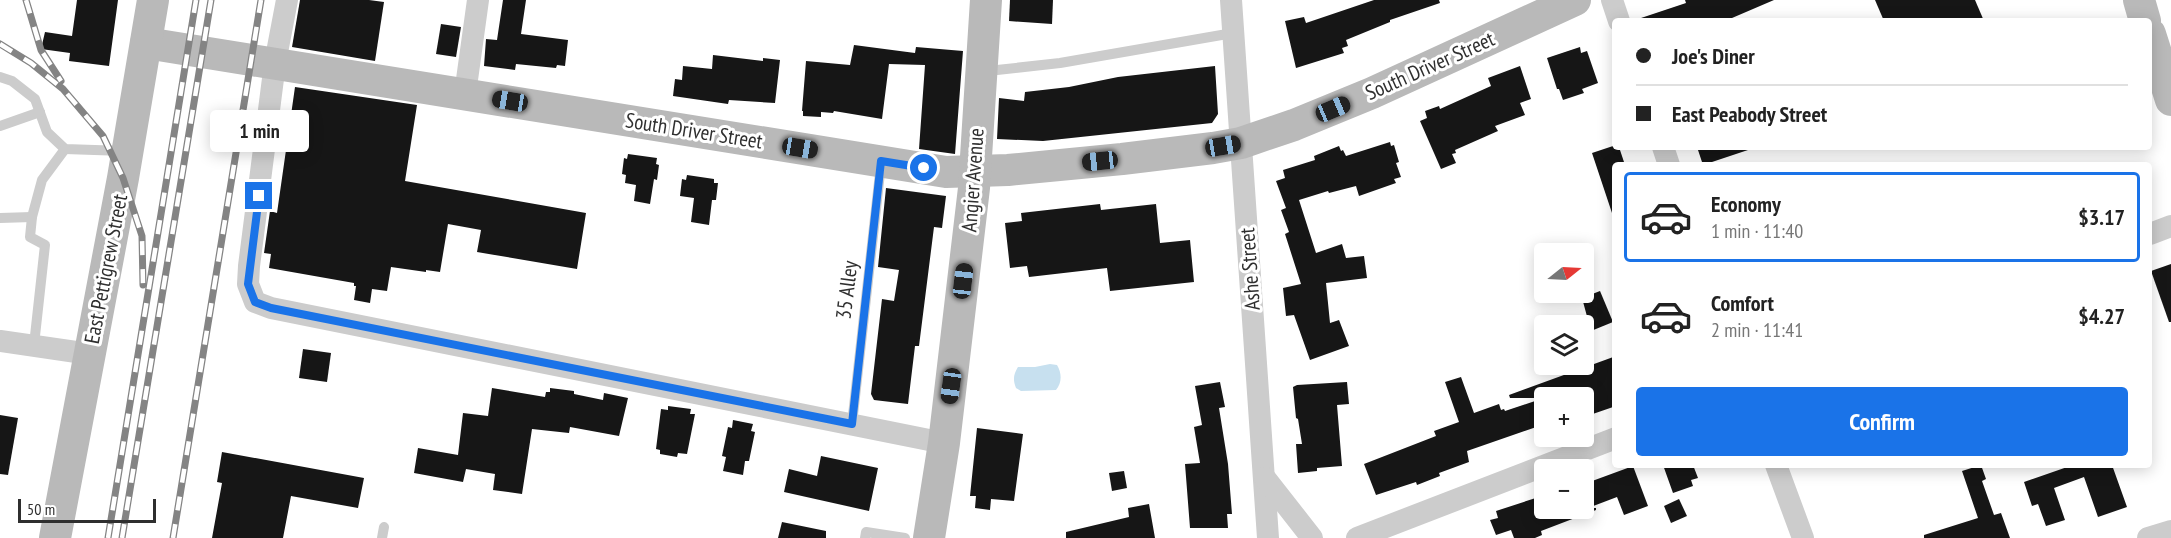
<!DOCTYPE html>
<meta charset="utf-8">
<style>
:root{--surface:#fff;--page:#f2f2f2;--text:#222;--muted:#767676;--line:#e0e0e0;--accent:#1a73e8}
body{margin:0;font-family:"PT Sans Narrow",sans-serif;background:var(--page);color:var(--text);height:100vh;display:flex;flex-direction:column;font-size:22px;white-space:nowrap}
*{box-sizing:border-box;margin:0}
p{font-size:20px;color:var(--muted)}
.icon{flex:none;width:33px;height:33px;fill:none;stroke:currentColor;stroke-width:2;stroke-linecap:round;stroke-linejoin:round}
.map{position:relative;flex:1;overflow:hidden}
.sheet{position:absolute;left:1612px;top:162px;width:540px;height:306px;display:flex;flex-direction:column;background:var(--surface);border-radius:6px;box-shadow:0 3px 15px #0003}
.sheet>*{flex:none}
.hud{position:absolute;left:1612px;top:18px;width:540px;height:132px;border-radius:6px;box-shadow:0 3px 15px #0003;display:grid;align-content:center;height:132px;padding:0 24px;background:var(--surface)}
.needle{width:39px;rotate:72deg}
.tools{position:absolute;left:1534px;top:243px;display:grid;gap:12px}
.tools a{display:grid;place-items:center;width:60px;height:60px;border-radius:6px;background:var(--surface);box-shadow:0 3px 15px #0003;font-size:30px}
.scale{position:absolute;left:18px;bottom:15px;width:138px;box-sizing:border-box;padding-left:6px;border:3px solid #2f2f2f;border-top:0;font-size:16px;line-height:21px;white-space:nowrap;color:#2f2f2f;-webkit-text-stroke:4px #fff;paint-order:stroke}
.end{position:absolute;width:27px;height:27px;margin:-14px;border:8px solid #1a73e8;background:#fff;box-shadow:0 0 0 3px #fff}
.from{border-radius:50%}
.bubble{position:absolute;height:42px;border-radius:6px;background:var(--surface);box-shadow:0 3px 15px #0003;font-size:20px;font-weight:600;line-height:42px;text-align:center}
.car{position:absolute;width:18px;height:36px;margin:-18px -9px;border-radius:8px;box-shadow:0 0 4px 2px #0007;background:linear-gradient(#222 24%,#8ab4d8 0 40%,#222 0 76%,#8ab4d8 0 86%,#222 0)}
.hud b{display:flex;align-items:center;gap:21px;height:57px;font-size:22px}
.hud b+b{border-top:2px solid var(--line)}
.hud i{width:15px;height:15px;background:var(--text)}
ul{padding:10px 0 0;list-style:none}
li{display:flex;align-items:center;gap:18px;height:90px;margin:0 12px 9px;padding:0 12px;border:3px solid transparent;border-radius:6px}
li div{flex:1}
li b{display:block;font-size:22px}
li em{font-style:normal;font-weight:600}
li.selected{border-color:var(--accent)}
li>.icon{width:54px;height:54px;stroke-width:1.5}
.primary-button{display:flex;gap:12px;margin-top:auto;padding:12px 24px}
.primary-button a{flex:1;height:69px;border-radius:6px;background:var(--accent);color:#fff;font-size:24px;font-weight:600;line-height:69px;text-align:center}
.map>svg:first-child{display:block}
</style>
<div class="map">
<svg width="2171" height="538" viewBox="0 0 2171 538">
<rect width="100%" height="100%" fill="#fff"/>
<!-- water -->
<path fill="#c7e0ef" d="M1050,364L1057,365C1062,373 1062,383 1056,390L1021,391L1016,388C1013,380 1013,375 1018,367H1035Z"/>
<!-- building -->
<g fill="#161616">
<path d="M77,0H118L109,66L69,61L70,53L41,49L45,32L72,36Z"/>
<path d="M300,0H369L384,2L375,61L292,47Z"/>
<path d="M503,0H526L521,34L568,40L565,66L557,65L556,68L516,64L515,70L484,66L486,39L497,40Z"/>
<path d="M1010,0H1053L1052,24L1009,21Z"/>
<path d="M1374,0H1439L1440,3L1390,20V22L1346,40L1348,46L1342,48L1344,53L1296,68L1285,21L1304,17L1306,23Z"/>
<path d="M1685,0H1774L1725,21H1641V18L1686,3Z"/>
<path d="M1875,0H1975L1984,21H1884Z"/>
<path d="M441,24L461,27L456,57L436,54Z"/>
<path d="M854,45L915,53L916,47L963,51L955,154L919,149L925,65L889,64L882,119L834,111L833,113L821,112V117L803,116V111H802L806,61L850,65Z"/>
<path d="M1580,47L1581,53L1587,51L1598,83L1582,89L1584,93L1563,100L1559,89H1557L1547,58Z"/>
<path d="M713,55L763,61V58L780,60L775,103L729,100L728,104L673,96L675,79L682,80L683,66L712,69Z"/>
<path d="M1215,66L1218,114L1212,123L1043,141L997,139L999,98L1024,101L1025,92L1069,87L1118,77Z"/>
<path d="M1520,66L1531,99L1520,103L1525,115L1495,126L1498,131L1455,150L1456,153L1452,154L1456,163L1441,169L1420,121L1427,118L1425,111L1439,106L1440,109L1491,86L1488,78Z"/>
<path d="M295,87L417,105L405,181L586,213L577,269L477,252L481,230L448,224L440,272L426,270V272L391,267L387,291L372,289L370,303L354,300L356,286H354V283L269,268L271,254L264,253L270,211L277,213Z"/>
<path d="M1390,142L1391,146L1394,145L1399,162L1396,163L1401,177L1394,179L1396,183L1359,196L1356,186L1329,193L1328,191L1299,200L1316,253L1342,244L1346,258L1364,256L1367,278L1326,283L1330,323L1339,320L1349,346L1310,360L1294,315L1286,316L1283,288L1301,284L1285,234L1289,232L1281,210L1286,208L1276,181L1285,178L1283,170L1315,160L1314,156L1339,146L1341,151L1343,150L1346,156Z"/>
<path d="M1616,145V147H1619L1625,165H1616V216H1613L1592,153Z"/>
<path d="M1697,147H1751V149L1703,165Z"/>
<path d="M628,154L657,158L656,164L659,165L657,180L654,179L650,204L634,201L636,185L625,183L626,175L622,174L624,158L627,159Z"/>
<path d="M687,175L714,179V183H718L716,200H712L709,225L691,222L694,198L680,196L682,179L686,180Z"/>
<path d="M886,188L946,196L942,228L934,227L919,346H915L908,404L874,400L871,394L882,299L894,301L899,270L878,267Z"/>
<path d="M1100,204L1101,210L1156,204L1160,243L1190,240L1194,282L1110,291L1107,268L1029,277L1027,266L1010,268L1005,223L1022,221L1021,213Z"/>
<path d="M2171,264V322H2169L2151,271Z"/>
<path d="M1600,291L1613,322L1591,331L1582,298Z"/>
<path d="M303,349L331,353L327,382L299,378Z"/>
<path d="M1616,356V406L1584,417V398H1545V424L1467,451L1469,462L1439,473L1440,476L1417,485L1416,482L1376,495L1364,464L1436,436L1434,431L1459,422L1445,382L1461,377L1474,413L1499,404L1501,410L1504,409L1505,411L1544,398H1510L1509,395Z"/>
<path d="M1220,382L1225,407L1219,408L1228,464L1232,514H1227L1228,528H1190L1185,464L1200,463L1194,427L1202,425L1195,386Z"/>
<path d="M1347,382L1349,404L1337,405L1342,466L1317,468V471L1298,473L1296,444H1302L1298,419L1296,418L1293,387L1297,385Z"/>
<path d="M492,388L545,397L546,392H550V388L574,391V394L603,400L604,393L628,398L619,436L570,427L569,433L532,429L522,494L493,490L495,474L466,469L463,482L414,473L418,448L458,455L463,413L488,416Z"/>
<path d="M668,406L691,409L690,414H695L687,454L678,453L677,457L660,454V450L656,449L661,409L668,410Z"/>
<path d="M0,415L18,418L8,475L0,474Z"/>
<path d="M733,420L753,424L751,431L755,432L749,461H745L743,475L723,471L726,457L722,456L728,427L732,428Z"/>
<path d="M977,428L1023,434L1014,501L991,499L990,510L975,508L976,496H970Z"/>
<path d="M222,452L364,478L358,508L291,496L283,538H212L222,483L217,482Z"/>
<path d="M821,456L878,468L869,511L784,492L789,469L817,476Z"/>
<path d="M1663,465H1693L1698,478L1691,480L1693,486L1673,493Z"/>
<path d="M1981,465L1986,479L1982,481L1994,515L2001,513L2010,538H1924V535L1978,518L1962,471Z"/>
<path d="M2073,465H2112L2127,507L2098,517L2084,477L2054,488L2065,520L2046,526L2038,504L2032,506L2024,482Z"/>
<path d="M1633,466L1648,506L1624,515L1617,497L1588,508H1596V510L1541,531L1542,535L1535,538H1514L1511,530L1496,535L1490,520L1498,518L1496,511L1545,495V508H1584V484Z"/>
<path d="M1124,471L1127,488L1112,491L1109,473Z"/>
<path d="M1679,499L1687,516L1671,523L1664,506Z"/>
<path d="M1149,504L1155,538H1066V532L1129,517L1128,508Z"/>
<path d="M782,522L826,531V538H778Z"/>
</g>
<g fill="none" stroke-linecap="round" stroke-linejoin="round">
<!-- lane -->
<g stroke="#ccc" stroke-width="10">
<path d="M985,68L997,70L1060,63L1233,33"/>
<path d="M0,77L12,81L35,99L47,132L65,149L124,151"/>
<path d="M0,126L40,112"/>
<path d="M0,218L32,217"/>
<path d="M34,345L45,245L30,237L32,217L42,180L65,149"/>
<path d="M852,424L881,164"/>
<path d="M382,538L384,527"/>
<path d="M865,538L866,532L905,538"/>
</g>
<!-- street -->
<g stroke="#ccc" stroke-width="22">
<path d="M287,0L275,63L249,266L248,284L255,302L271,308L944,443"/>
<path d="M1231,0L1268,538"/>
<path d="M1612,0L1619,21"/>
<path d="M465,94L478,0"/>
<path d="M1663,147L1669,165"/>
<path d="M2150,234L2171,226"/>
<path d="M0,341L90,354"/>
<path d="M1776,465L1803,538"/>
<path d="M1265,478L1312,538"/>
<path d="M1357,538L1616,438"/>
<path d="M2148,538L2171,531"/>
</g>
<!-- secondary -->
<g stroke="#b9b9b9" stroke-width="32">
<path d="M2139,0L2145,21"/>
<path d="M2150,34L2171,100"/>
<path d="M146,43L946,172L1008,170L1122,159L1213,148L1241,143L1294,125L1372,93L1575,0"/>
<path d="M55,538L123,178L153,0"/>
<path d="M929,538L944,443L974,188L986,0"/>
</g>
<defs>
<g id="rail">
<path d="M26,0L41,50L61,81"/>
<path d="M0,44L31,63L63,89L103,136L123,178L142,236L143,285"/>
<path d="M108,538L196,0"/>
<path d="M122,538L211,0"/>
<path d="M173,538L261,0"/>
</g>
</defs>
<!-- rail casing -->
<use href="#rail" stroke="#848484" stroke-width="7"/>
<!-- rail -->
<use href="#rail" stroke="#fff" stroke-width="4.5" stroke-dasharray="14" stroke-linecap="butt"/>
</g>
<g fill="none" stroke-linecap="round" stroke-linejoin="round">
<!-- route -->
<path stroke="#1a73e8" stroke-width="8" d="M259,196L248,284L255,302L271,308L852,424L881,161L924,168"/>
</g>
<g text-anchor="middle" stroke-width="6" stroke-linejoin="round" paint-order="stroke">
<!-- street labels -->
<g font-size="21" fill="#2f2f2f" stroke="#fff">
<text transform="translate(1430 66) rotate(-24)" y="7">South Driver Street</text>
<text transform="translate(694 131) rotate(9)" y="7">South Driver Street</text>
<text transform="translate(973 180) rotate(-86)" y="7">Angier Avenue</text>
<text transform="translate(106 269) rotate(-79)" y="7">East Pettigrew Street</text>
<text transform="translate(1250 269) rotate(-94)" y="7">Ashe Street</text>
<text transform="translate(847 290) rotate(-83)" y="7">35 Alley</text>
</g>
</g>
</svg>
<div class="tools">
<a><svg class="needle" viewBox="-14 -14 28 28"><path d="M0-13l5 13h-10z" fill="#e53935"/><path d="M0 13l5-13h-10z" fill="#767676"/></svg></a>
<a><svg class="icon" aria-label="layers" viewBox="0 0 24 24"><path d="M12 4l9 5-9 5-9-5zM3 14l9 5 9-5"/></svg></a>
<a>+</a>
<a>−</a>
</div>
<div class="scale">50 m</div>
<i class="end from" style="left:924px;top:168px"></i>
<i class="end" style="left:259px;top:196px"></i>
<div class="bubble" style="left:210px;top:110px;width:99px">1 min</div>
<i class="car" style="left:510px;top:101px;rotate:279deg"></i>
<i class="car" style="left:1333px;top:109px;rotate:67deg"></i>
<i class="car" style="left:1223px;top:146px;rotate:80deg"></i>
<i class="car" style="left:800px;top:148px;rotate:99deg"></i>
<i class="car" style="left:1100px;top:161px;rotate:264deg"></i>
<i class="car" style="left:963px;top:281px;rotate:7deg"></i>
<i class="car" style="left:951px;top:386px;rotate:188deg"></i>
<div class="hud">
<b><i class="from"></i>Joe's Diner</b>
<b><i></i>East Peabody Street</b>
</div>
<section class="sheet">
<ul>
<li class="selected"><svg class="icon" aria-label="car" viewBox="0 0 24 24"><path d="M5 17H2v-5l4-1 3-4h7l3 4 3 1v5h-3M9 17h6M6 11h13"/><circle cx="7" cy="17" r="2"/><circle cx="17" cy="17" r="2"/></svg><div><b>Economy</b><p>1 min · 11:40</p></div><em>$3.17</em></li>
<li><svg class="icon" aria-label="car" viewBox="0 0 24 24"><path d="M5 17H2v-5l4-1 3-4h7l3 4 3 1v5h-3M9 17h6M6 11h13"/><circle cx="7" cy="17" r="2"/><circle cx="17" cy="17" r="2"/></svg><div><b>Comfort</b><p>2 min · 11:41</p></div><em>$4.27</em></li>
</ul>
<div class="primary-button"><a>Confirm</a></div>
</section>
</div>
